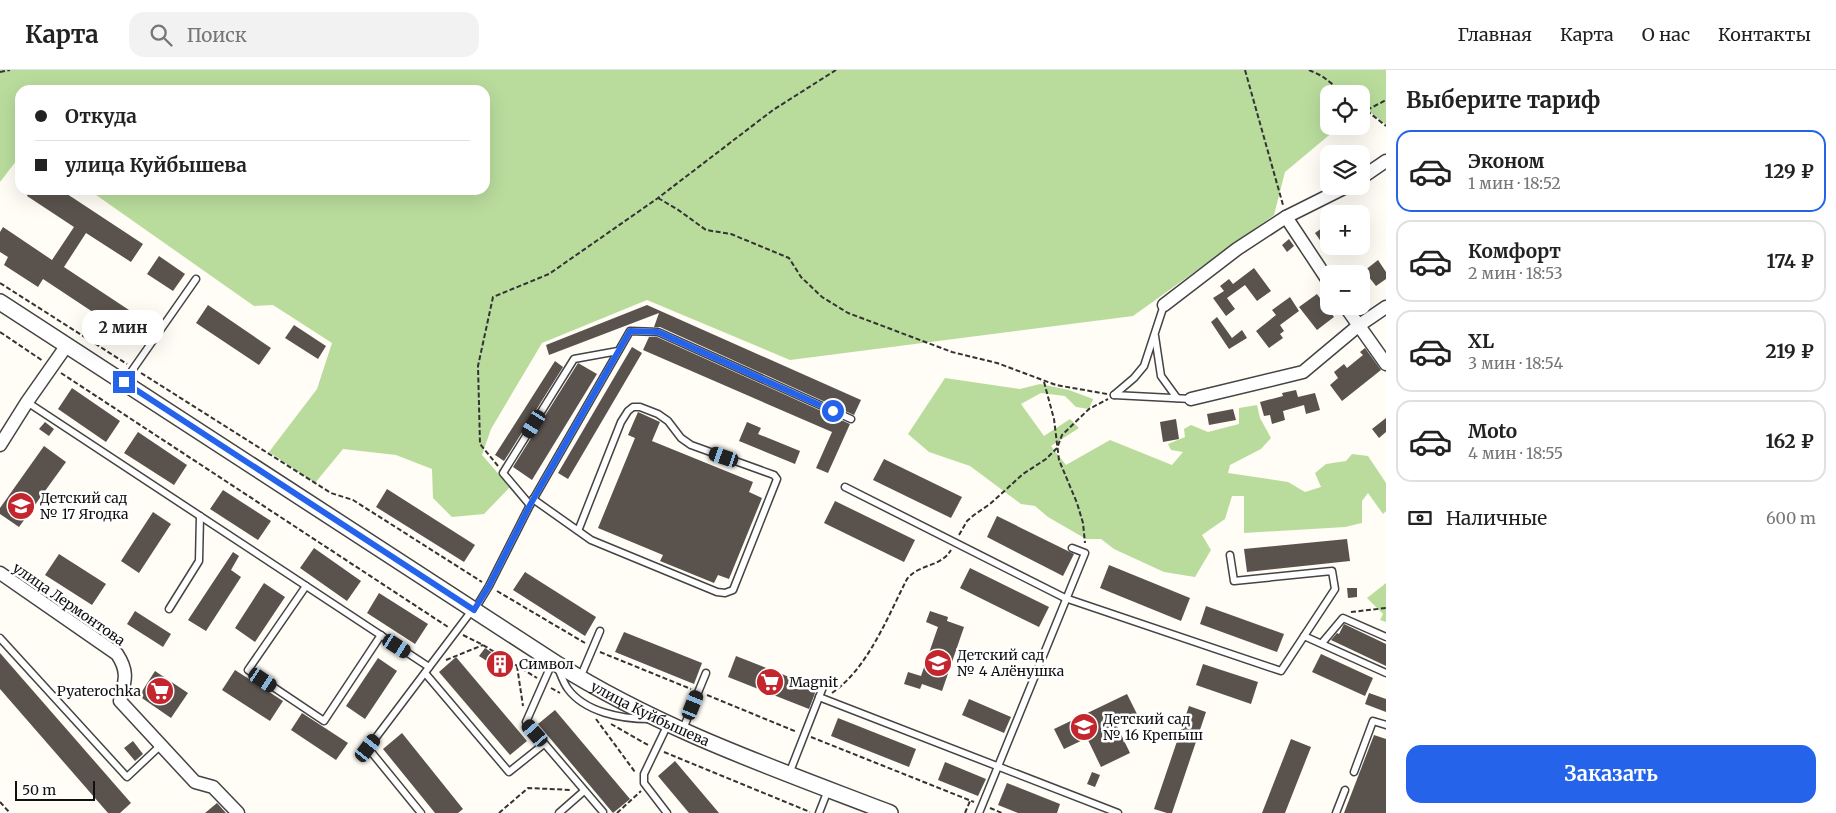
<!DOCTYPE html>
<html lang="ru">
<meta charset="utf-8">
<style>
:root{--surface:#fff;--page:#f2f2f2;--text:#222;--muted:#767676;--line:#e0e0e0;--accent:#2563eb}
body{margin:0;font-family:Merriweather,serif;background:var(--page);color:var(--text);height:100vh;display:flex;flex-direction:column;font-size:19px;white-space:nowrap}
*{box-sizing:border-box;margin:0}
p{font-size:16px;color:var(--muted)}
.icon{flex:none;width:28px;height:28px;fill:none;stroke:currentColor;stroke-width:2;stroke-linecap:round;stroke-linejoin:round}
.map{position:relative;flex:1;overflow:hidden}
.panel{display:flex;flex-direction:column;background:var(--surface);width:450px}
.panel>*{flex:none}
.guide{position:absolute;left:15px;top:15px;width:475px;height:110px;border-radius:15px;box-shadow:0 5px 20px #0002;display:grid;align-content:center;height:110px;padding:0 20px;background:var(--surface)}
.fabs{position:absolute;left:1320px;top:15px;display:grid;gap:10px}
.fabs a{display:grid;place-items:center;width:50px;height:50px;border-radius:10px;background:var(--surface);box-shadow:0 5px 20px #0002;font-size:25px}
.scale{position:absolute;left:15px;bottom:12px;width:80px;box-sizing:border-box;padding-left:5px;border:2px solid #111;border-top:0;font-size:14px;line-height:18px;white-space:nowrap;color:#111;-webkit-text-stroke:4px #fff;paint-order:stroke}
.end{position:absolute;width:22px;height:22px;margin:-11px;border:6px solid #2563eb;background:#fff;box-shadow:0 0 0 2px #fff}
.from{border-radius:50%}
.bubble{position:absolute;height:35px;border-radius:15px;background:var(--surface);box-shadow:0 5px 20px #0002;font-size:16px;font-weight:700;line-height:35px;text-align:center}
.car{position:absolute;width:15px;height:30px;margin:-15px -8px;border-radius:6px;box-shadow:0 0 4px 1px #0007;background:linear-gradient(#222 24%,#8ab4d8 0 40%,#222 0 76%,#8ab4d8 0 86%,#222 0)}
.guide b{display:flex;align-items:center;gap:18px;height:48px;font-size:19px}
.guide b+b{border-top:1px solid var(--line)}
.guide i{width:12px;height:12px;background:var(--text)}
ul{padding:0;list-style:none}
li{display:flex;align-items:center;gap:15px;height:82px;margin:0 10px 8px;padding:0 10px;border:2px solid var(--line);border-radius:15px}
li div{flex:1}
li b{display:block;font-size:19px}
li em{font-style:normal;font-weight:700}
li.current{border-color:var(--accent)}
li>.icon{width:45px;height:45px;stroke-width:1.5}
h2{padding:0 20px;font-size:22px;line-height:60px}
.pay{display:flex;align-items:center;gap:12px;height:55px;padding:0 20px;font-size:19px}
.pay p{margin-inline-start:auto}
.cta{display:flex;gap:10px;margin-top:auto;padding:10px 20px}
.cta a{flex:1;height:58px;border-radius:15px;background:var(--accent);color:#fff;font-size:20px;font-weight:700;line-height:58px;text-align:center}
header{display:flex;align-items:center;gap:30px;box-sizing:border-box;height:70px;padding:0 25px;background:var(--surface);border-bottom:1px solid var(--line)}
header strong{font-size:24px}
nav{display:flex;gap:28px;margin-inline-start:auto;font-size:18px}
.search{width:350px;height:45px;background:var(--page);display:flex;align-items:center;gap:12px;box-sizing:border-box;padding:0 18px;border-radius:15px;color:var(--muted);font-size:19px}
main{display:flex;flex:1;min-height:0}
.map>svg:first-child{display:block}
</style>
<header>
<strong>Карта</strong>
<div class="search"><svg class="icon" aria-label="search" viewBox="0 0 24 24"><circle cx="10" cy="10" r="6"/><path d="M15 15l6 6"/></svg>Поиск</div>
<nav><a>Главная</a><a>Карта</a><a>О нас</a><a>Контакты</a></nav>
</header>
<main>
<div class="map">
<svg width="1386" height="743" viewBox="0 0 1386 743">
<rect width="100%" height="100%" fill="#fffdf5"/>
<!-- forest -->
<g fill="#b9dc9c">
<path d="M0,0H1386V55L1364,37L1361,39V24H1329V56H1340L1285,102L1274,145L1133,246L790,290L647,230L542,273L491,359L482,385L510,417L484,444L452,447L433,428L432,399L396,385L343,379L315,413L269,382L317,319L332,273L273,235L254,236L89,120H485V20H20V86L0,112Z"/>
<path d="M945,308L1020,319L1040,314L1069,320L1093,329L1089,339L1076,337L1065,326L1041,323L1021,334L1044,366L1070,349L1079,358L1051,376L1066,395L1110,370L1172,395L1183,382L1171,380L1168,374L1185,367L1184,359L1191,355L1208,362L1239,354V338L1257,335L1260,348L1271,368L1261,379L1230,395L1228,403L1288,412L1305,422L1321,417L1315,403L1326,394L1346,391L1352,384L1368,386L1386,413V441L1383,444L1368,423L1362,431V453L1345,457L1244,463V426H1232L1225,449L1202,465L1211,480L1195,507L1164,502L1114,479L1101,469H1086L1048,447L1035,436L1021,434L970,396L929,382L908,364Z"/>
<path d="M1386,513V552L1380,550L1383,544L1367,528Z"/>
</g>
<!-- building -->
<g fill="#5a524d">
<path d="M30,120H61L143,174L131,192L86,163L64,197L132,242L120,260L43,209L38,217L4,195L8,187L0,182V162L3,157L52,190L74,157L27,126Z"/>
<path d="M1329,153V183L1315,163Z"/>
<path d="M1289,169L1294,176L1287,182L1282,175Z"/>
<path d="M159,186L185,204L173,221L147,204Z"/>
<path d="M1378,190L1386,202V209L1376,216L1364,201Z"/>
<path d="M1254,198L1271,221L1257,231L1245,215L1227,228L1235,239L1226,246L1213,228L1224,221L1220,216L1229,209L1233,214Z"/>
<path d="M1317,224L1334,247L1317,260L1299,237Z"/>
<path d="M1290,227L1299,241L1280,255L1284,261L1280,264L1283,268L1269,278L1256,261L1276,245L1272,240Z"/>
<path d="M208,235L271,278L259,295L196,253Z"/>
<path d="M647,235L861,330L854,345L660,257H654L659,243L549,285L546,275Z"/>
<path d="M1217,247L1232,268L1242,260L1247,268L1229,279L1211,252Z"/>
<path d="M294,255L326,276L318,289L285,268Z"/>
<path d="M649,267H657L850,354L828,403L816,398L832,362L643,280Z"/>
<path d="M632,277L642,283L568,409L558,403Z"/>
<path d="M1365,278L1381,300L1342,331L1330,315L1338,308L1334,302L1344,294L1347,298L1363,285L1360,282Z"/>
<path d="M555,291L563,297L504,391L495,385Z"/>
<path d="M578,293L597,304L532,410L513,397Z"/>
<path d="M72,318L120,351L106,372L58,339Z"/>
<path d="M1296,320L1298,327L1315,323L1320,340L1306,344L1304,335L1283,341L1285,350L1272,354L1270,345L1264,346L1260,332L1283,326L1282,323Z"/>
<path d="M1233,339L1236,350L1209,355L1207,344Z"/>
<path d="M638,342L660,352L652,371L753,412L749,422L762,428L729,509L718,505L714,513L660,491L663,485L598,458L635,368L628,365Z"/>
<path d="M1386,348V362L1379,368L1372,359Z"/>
<path d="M1176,349L1179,369L1163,372L1160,352Z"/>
<path d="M45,352L54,359L49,366L39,359Z"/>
<path d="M747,352L761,358L758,364L800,381L795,394L739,371Z"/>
<path d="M138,362L187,395L174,415L124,383Z"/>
<path d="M44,376L66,392L19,457L0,444V438Z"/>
<path d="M884,389L962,427L951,448L873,410Z"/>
<path d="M387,419L475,475L464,492L376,437Z"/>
<path d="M223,420L271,451L258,470L210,439Z"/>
<path d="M835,431L915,470L904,492L824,453Z"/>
<path d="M153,442L171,454L139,503L121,491Z"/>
<path d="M997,446L1074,484L1063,506L987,467Z"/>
<path d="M1347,469L1350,491L1247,502L1244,479Z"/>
<path d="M314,478L361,511L347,531L300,498Z"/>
<path d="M233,482L239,486L231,500L241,507L206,561L188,550Z"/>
<path d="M59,484L106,514L92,535L45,505Z"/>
<path d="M1109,495L1190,528L1181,551L1100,518Z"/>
<path d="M970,498L1049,537L1039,557L960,518Z"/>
<path d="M525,502L596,547L585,566L513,520Z"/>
<path d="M264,513L285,527L255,572L235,558Z"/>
<path d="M1347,518H1357V527L1348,528Z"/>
<path d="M379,523L428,554L415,574L367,543Z"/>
<path d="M1206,536L1284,564L1277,582L1200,554Z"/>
<path d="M135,541L171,564L163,577L127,554Z"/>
<path d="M930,541L948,547L947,551L964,557L942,621L922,614L920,619L904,614L908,602L921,606L938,557L926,552Z"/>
<path d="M1344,554L1386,574V596L1331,570L1337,563L1339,564Z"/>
<path d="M624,562L702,593L694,614L615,582Z"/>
<path d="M485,578L514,597L509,605L479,586Z"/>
<path d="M0,583L131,733L120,743H108L0,619Z"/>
<path d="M1321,584L1373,608L1365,626L1312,602Z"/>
<path d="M736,586L817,618L809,639L728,607Z"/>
<path d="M456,587L527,671L510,685L439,602Z"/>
<path d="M378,588L397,601L365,649L346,636Z"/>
<path d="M1203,594L1258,612L1251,634L1196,615Z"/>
<path d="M235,600L283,631L270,651L222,620Z"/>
<path d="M155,601L188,623L171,648L139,626Z"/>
<path d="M1369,623L1386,629V642L1365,634Z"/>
<path d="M1127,624L1137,644L1116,654L1130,683L1101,697L1087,668L1064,679L1054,659Z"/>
<path d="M969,629L1011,647L1004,663L962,645Z"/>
<path d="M1189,636L1206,642L1172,743H1167L1154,739Z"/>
<path d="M555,640L630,729L613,743L538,654Z"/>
<path d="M302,643L348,673L336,690L291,660Z"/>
<path d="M838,648L916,679L909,697L831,666Z"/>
<path d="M402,663L463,739L458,743H435L383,679Z"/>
<path d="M1374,665L1386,669V743H1344Z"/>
<path d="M1291,669L1311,677L1285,743H1262Z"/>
<path d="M133,671L143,684L135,691L124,678Z"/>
<path d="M675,691L719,743H689L658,706Z"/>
<path d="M945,692L986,709L978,726L938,710Z"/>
<path d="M1092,702L1100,705L1095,717L1087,714Z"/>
<path d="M1007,713L1060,734L1057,743H1018L998,735Z"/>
<path d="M217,733L226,743H205Z"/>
</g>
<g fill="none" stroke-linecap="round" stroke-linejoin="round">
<defs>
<g id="service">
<path d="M1155,266L1161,306L1177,328"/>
<path d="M124,312L196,209"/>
<path d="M1114,325L1134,308L1144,296L1164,235"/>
<path d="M1114,325L1191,329"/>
<path d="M27,332L429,597"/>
<path d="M845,417L1065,528L1281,601L1335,519L1332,501L1234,511L1230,485"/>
<path d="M533,429L591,470L717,522L725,523L733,520L777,409L774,405L691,375L681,368L668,351L658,344L640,337H633L628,341L621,352L578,461"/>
<path d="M530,435L503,403L574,289L618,281"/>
<path d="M306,516L248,600L324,651L381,565"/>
<path d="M169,539L199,491L200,446"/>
<path d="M475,539L489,516L530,435L630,261L658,262L851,349"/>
<path d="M1304,566L1386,603"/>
<path d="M0,568L127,707L161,675"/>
<path d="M1322,573L1343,548L1386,567"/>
<path d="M553,591L526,652L603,742"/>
<path d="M558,598C561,605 563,612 568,619C585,642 621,649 649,649"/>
<path d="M425,603L509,702L544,674"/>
<path d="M580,608L600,561"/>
<path d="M819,627L1118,743"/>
<path d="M683,659L706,603"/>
<path d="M1354,702L1373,651L1386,655"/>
<path d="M789,704L825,612"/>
<path d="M421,743L368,678L473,539"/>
<path d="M559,743L584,721"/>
<path d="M667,743L644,713V704L668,654"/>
<path d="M819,743L828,720"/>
<path d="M979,743L1085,483L1072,478"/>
<path d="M1336,743L1345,720"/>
</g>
<g id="minor">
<path d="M1361,108L1386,91"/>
<path d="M1286,147L1329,212"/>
<path d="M1164,235L1237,179L1286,147L1348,116"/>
<path d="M1345,236L1386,294"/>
<path d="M1191,329L1303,302L1358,256L1386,237"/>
<path d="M0,375L27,332L67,275"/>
<path d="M0,503L117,584C129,602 125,611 120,631L195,712L213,717L238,743"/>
</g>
<g id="tertiary">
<path id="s1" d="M0,232L557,594C660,659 776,699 890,743"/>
</g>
</defs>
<!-- service casing -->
<use href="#service" stroke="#444" stroke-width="9"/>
<!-- minor casing -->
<use href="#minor" stroke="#444" stroke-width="15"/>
<!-- tertiary casing -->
<use href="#tertiary" stroke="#444" stroke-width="18"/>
<!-- path -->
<g stroke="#333" stroke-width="2" stroke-dasharray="5 2.5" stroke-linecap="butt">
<path d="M1245,0L1283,135"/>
<path d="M1309,0L1322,6L1345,24"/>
<path d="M0,2L10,0"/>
<path d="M1361,36L1386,56"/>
<path d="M1367,40L1386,30"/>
<path d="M658,128L677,139L706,160L731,164L789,188L801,207L822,227L848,243L952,282L997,293L1056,315L1107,324"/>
<path d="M0,213L127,294"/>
<path d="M0,262L43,291"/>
<path d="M61,303L448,557"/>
<path d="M141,303L331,423L353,430L482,512"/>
<path d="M1044,312L1054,349L1059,390L1077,433L1083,453L1085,473"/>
<path d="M498,396L480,374L478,296L493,227L549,204L658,128L773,40L836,0"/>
<path d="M959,465L967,451L974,445L990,434L1023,404L1046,389L1057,378L1062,365L1089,339L1108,329"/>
<path d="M497,521L585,573"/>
<path d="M1351,542L1386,538"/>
<path d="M463,565L483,575L537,608"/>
<path d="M600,582L691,619"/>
<path d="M446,590L483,575"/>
<path d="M517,596L523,636"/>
<path d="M551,618L560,623"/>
<path d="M832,623C868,598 887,548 907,509C920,493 940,498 951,480"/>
<path d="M707,625L797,662"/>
<path d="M596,649L635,702"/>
<path d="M611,654L648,675"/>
<path d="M811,667L974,732"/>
<path d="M664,682L810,742"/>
<path d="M0,732L10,743"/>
<path d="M990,738L1002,743"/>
<path d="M499,743L528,718L572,720"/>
<path d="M617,743L641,721"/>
<path d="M965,743L970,731"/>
</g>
<!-- service -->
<use href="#service" stroke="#fff" stroke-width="6"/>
<!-- minor -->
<use href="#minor" stroke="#fff" stroke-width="12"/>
<!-- tertiary -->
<use href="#tertiary" stroke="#fff" stroke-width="15"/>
</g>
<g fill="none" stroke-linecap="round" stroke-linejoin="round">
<!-- route -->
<path stroke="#2563eb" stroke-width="6" d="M124,312L474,540L489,516L530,435L630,261L658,262L833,341"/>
</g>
<!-- icons -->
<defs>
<symbol id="school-disc" viewBox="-11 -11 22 22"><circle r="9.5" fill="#c4262e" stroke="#fff"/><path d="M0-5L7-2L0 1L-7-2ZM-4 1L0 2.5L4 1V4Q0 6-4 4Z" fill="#fff"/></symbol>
<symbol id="building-disc" viewBox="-11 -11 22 22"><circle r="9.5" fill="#c4262e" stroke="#fff"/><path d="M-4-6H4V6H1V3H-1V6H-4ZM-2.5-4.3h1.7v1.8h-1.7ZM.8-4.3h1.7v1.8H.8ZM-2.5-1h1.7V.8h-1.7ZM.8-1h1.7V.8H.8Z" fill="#fff"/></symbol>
<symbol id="supermarket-disc" viewBox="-11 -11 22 22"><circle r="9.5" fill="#c4262e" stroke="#fff"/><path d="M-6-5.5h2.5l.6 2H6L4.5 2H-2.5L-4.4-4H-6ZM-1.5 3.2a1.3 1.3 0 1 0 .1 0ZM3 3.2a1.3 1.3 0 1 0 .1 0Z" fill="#fff"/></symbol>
</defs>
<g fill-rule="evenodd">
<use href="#school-disc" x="5" y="420" width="32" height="32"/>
<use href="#school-disc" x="922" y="577" width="32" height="32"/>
<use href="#building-disc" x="484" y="578" width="32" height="32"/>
<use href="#supermarket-disc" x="754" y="596" width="32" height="32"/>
<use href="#supermarket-disc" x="144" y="605" width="32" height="32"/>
<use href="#school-disc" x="1068" y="641" width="32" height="32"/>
</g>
<g text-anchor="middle" stroke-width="5" stroke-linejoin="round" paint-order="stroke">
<!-- poi labels -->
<g font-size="14" fill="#111" stroke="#fff" text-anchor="start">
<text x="40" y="433">Детский сад<tspan x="40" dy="16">№ 17 Ягодка</tspan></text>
<text x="957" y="590">Детский сад<tspan x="957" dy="16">№ 4 Алёнушка</tspan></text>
<text x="519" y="599">Символ</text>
<text x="789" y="617">Magnit</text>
<text x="141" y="626" text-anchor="end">Pyaterochka</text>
<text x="1103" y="654">Детский сад<tspan x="1103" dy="16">№ 16 Крепыш</tspan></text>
</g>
<!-- street labels -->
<g font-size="14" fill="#111" stroke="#fff">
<text transform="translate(69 534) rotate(35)" y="5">улица Лермонтова</text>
<text dy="5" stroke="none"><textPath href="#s1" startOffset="770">улица Куйбышева</textPath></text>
</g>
</g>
</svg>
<div class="fabs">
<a><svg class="icon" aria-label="locate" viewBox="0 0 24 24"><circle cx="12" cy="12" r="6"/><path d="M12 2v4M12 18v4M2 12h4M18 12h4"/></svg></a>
<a><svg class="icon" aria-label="layers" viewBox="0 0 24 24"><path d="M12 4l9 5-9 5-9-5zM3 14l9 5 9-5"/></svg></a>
<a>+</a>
<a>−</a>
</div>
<div class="scale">50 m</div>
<i class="end from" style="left:833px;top:341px"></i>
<i class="end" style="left:124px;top:312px"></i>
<div class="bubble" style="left:82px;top:240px;width:82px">2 мин</div>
<i class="car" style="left:534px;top:354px;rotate:212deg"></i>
<i class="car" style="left:724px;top:387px;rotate:289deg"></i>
<i class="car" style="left:397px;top:576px;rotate:123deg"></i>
<i class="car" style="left:263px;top:610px;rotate:124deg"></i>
<i class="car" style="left:693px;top:635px;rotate:22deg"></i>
<i class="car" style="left:535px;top:663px;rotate:319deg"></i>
<i class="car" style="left:368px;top:678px;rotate:37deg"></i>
<div class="guide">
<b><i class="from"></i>Откуда</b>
<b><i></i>улица Куйбышева</b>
</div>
</div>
<section class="panel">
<h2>Выберите тариф</h2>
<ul>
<li class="current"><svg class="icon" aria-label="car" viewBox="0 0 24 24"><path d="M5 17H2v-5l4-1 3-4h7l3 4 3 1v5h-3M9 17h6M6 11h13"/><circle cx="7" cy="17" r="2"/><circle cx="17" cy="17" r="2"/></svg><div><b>Эконом</b><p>1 мин · 18:52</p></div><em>129 ₽</em></li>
<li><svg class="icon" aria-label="car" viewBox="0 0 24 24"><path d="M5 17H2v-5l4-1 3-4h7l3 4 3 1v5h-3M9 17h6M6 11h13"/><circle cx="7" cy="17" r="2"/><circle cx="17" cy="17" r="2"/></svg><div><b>Комфорт</b><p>2 мин · 18:53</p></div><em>174 ₽</em></li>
<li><svg class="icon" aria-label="car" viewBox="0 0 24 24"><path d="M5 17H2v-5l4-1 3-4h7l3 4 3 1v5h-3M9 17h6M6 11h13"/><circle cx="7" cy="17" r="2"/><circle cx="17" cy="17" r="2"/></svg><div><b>XL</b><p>3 мин · 18:54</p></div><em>219 ₽</em></li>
<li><svg class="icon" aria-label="car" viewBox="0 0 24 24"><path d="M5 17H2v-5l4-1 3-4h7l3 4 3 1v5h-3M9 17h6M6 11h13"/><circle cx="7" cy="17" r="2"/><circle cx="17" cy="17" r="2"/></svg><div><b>Moto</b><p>4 мин · 18:55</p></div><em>162 ₽</em></li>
</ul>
<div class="pay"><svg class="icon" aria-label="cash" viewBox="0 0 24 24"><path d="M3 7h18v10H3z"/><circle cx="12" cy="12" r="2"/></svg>Наличные<p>600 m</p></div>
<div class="cta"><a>Заказать</a></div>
</section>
</main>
